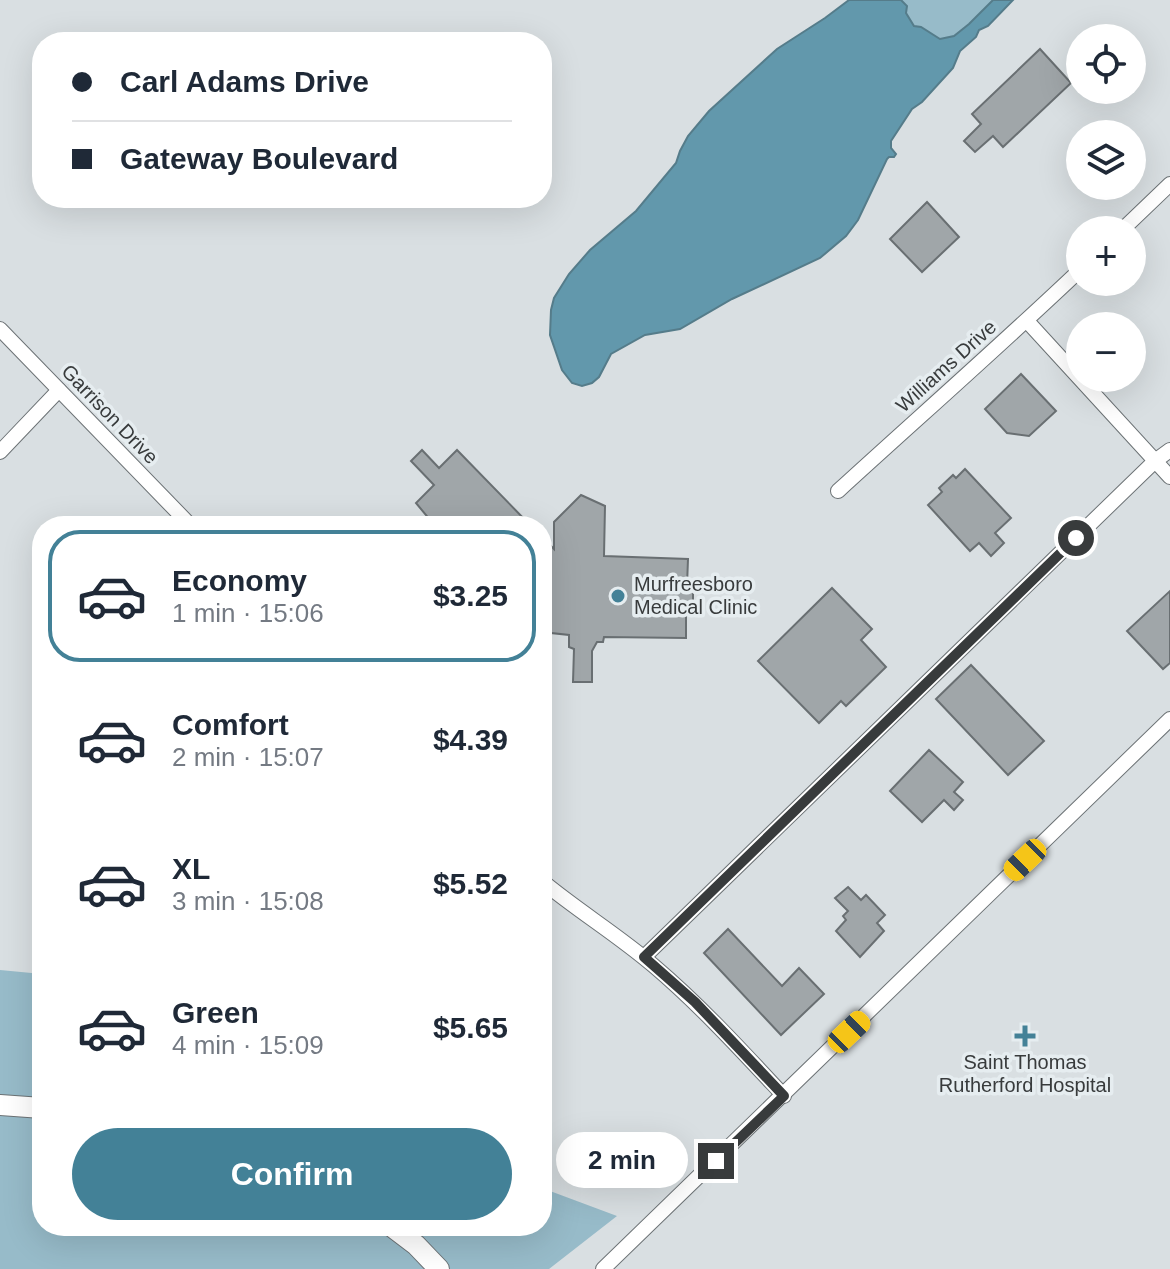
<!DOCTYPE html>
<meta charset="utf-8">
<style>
:root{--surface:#fff;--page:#f6f6f7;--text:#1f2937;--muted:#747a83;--line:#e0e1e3;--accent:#438197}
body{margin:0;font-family:Arial,sans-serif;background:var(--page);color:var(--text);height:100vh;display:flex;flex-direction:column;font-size:30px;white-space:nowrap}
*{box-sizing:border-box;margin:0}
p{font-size:26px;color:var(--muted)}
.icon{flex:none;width:44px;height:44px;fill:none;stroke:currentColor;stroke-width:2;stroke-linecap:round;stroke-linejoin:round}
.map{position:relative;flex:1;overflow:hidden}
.details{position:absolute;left:32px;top:516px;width:520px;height:720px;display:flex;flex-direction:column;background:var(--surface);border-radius:32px;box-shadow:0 8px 32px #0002}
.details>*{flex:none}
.guide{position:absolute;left:32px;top:32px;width:520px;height:176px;border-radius:32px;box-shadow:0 8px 32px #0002;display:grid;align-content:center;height:176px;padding:0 40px;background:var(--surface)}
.controls{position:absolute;left:1066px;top:24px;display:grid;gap:16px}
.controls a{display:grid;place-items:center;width:80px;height:80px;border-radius:50%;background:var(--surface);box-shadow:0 8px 32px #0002;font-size:40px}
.end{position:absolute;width:36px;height:36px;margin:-18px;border:10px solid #383b3c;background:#fff;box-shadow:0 0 0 4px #fff}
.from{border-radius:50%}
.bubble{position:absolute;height:56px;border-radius:28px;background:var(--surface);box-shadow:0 8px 32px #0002;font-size:26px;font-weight:700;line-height:56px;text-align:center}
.car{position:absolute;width:24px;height:48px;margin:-24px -12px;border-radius:10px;box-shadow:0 0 6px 2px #0007;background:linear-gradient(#f5c518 24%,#345 0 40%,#f5c518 0 76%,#345 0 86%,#f5c518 0)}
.guide b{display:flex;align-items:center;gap:28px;height:76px;font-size:30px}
.guide b+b{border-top:2px solid var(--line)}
.guide i{width:20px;height:20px;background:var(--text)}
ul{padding:14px 0 0;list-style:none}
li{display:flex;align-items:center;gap:24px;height:132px;margin:0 16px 12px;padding:0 24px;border:4px solid transparent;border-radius:32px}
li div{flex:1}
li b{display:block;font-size:30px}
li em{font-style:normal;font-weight:700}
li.current{border-color:var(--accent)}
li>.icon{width:72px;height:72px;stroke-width:1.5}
.action{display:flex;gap:16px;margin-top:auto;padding:16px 40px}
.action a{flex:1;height:92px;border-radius:48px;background:var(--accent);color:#fff;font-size:32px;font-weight:700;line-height:92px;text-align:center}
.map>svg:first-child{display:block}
</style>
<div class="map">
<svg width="1170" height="1269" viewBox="0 0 1170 1269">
<rect width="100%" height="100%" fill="#d9dfe2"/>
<!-- green -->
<g fill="#97bbc9">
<path d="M901,0H993L969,24L954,36L940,39L921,27L914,26L906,13L907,6Z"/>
<path d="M0,970L42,974V1226H542V1181L550,1191L617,1216L549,1269H0Z"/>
</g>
<!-- water -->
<path fill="#6298ac" stroke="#557c8a" stroke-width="2" d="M849,0H901L907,6L906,13L914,26L921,27L940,39L954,36L969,24L993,0H1013L988,26L979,30L976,37L960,51L953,68L922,102L912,109L891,141V148L896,154L894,157H889L887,159L858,220L846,236L820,258L732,299L680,329L645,335L611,354L599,377L592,383L582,386L572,383L562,370L550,335L551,310L554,298L569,274L590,250L636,211L676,163L680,151L688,136L709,111L777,49L825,18Z"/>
<!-- building -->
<g fill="#a0a6a9" stroke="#696f72" stroke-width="2">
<path d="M1040,49L1071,83L1003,147L993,136L975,152L964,141L981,124L972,114Z"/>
<path d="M927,202L959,237L922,272L890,239Z"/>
<path d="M1021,374L1056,411L1029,436L1007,433L985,409Z"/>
<path d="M422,450L439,468L457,450L531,526H435L416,503L434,485L411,461Z"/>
<path d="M965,469L1011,518L995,533L1004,543L991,556L979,543L970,551L928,505L942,492L939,488L953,475L956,478Z"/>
<path d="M581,495L605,506L604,556L688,559L687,586H693V607L686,606V638L604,637L603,642H597L592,651V682H573L574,649L569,647V635L542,632V537L554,549V522Z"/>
<path d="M832,588L872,629L861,640L886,667L846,706L841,701L819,723L758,661Z"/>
<path d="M1170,591V663L1163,669L1127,631Z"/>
<path d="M971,665L1044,741L1008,775L936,699Z"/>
<path d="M929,750L963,782L954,792L963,800L954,810L944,800L922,822L890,791Z"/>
<path d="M848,887L861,900L866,895L885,915L877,923L884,931L860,957L836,931L846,920L843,916L848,911L835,898Z"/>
<path d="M728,929L782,986L799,968L824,994L781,1035L704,953Z"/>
</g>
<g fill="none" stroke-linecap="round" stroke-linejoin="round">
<defs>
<g id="minor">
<path d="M1122,230L1170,184"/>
<path d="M1027,321L1170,477"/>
<path d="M0,329L191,526"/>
<path d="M0,452L59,390"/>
<path d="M838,491C919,417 1001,345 1080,270"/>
<path d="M542,881C578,911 618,935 654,966C701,1006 742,1051 784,1096"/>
<path d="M644,957L1155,461L1170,450"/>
<path d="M603,1269L1170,719"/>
</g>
<g id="secondary">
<path d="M0,1105L42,1108"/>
<path d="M391,1226L416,1245L439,1269"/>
</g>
</defs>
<!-- minor casing -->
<use href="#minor" stroke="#6c7275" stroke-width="16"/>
<!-- secondary casing -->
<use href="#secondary" stroke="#6c7275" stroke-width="22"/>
<!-- minor -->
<use href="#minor" stroke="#fff" stroke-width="14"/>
<!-- secondary -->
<use href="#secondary" stroke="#fff" stroke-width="20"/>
</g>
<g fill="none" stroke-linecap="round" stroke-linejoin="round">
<!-- route -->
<path stroke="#383b3c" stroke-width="10" d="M716,1161L784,1096L695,1002L644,957L1076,538"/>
</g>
<!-- markers -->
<g fill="#438197" stroke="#e6edf0" stroke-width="3">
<circle cx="618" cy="596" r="8"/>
<path d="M1021 1024h8v8h8v8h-8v8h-8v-8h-8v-8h8z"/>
</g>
<g text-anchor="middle" stroke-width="7" stroke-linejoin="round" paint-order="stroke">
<!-- street labels -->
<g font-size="20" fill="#383b3c" stroke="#e6edf0">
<text transform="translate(946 366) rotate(-42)" y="7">Williams Drive</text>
<text transform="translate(110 414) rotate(46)" y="7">Garrison Drive</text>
</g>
<!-- poi labels -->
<g font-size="20" fill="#383b3c" stroke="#e6edf0" text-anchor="start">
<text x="634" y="591">Murfreesboro<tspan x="634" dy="23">Medical Clinic</tspan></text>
<text x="1025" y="1069" text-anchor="middle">Saint Thomas<tspan x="1025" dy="23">Rutherford Hospital</tspan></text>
</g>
</g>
</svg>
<div class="controls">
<a><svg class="icon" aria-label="locate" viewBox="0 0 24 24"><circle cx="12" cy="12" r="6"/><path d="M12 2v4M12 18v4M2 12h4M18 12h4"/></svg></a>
<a><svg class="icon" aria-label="layers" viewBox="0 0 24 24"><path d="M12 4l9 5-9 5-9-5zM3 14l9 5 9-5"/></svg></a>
<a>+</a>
<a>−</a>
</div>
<i class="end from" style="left:1076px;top:538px"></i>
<i class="end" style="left:716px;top:1161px"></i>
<div class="bubble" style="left:556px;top:1132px;width:132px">2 min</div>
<i class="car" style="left:1025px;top:860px;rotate:226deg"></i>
<i class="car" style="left:849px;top:1032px;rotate:46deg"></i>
<div class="guide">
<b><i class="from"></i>Carl Adams Drive</b>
<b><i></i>Gateway Boulevard</b>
</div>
<section class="details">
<ul>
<li class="current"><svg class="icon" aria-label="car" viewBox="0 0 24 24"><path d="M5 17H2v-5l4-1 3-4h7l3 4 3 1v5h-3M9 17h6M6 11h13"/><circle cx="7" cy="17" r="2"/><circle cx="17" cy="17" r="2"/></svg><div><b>Economy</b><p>1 min · 15:06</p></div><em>$3.25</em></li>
<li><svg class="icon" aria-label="car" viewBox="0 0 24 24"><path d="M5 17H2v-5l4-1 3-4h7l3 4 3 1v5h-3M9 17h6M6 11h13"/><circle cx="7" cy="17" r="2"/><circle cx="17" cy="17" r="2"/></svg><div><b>Comfort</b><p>2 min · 15:07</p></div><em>$4.39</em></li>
<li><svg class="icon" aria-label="car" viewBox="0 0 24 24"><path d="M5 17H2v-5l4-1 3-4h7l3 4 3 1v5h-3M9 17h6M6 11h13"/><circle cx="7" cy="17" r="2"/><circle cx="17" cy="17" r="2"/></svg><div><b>XL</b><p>3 min · 15:08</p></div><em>$5.52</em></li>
<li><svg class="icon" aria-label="car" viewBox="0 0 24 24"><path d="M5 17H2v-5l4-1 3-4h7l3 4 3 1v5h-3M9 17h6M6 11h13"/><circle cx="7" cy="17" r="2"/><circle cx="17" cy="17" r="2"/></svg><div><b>Green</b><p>4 min · 15:09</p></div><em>$5.65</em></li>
</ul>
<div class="action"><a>Confirm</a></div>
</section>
</div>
